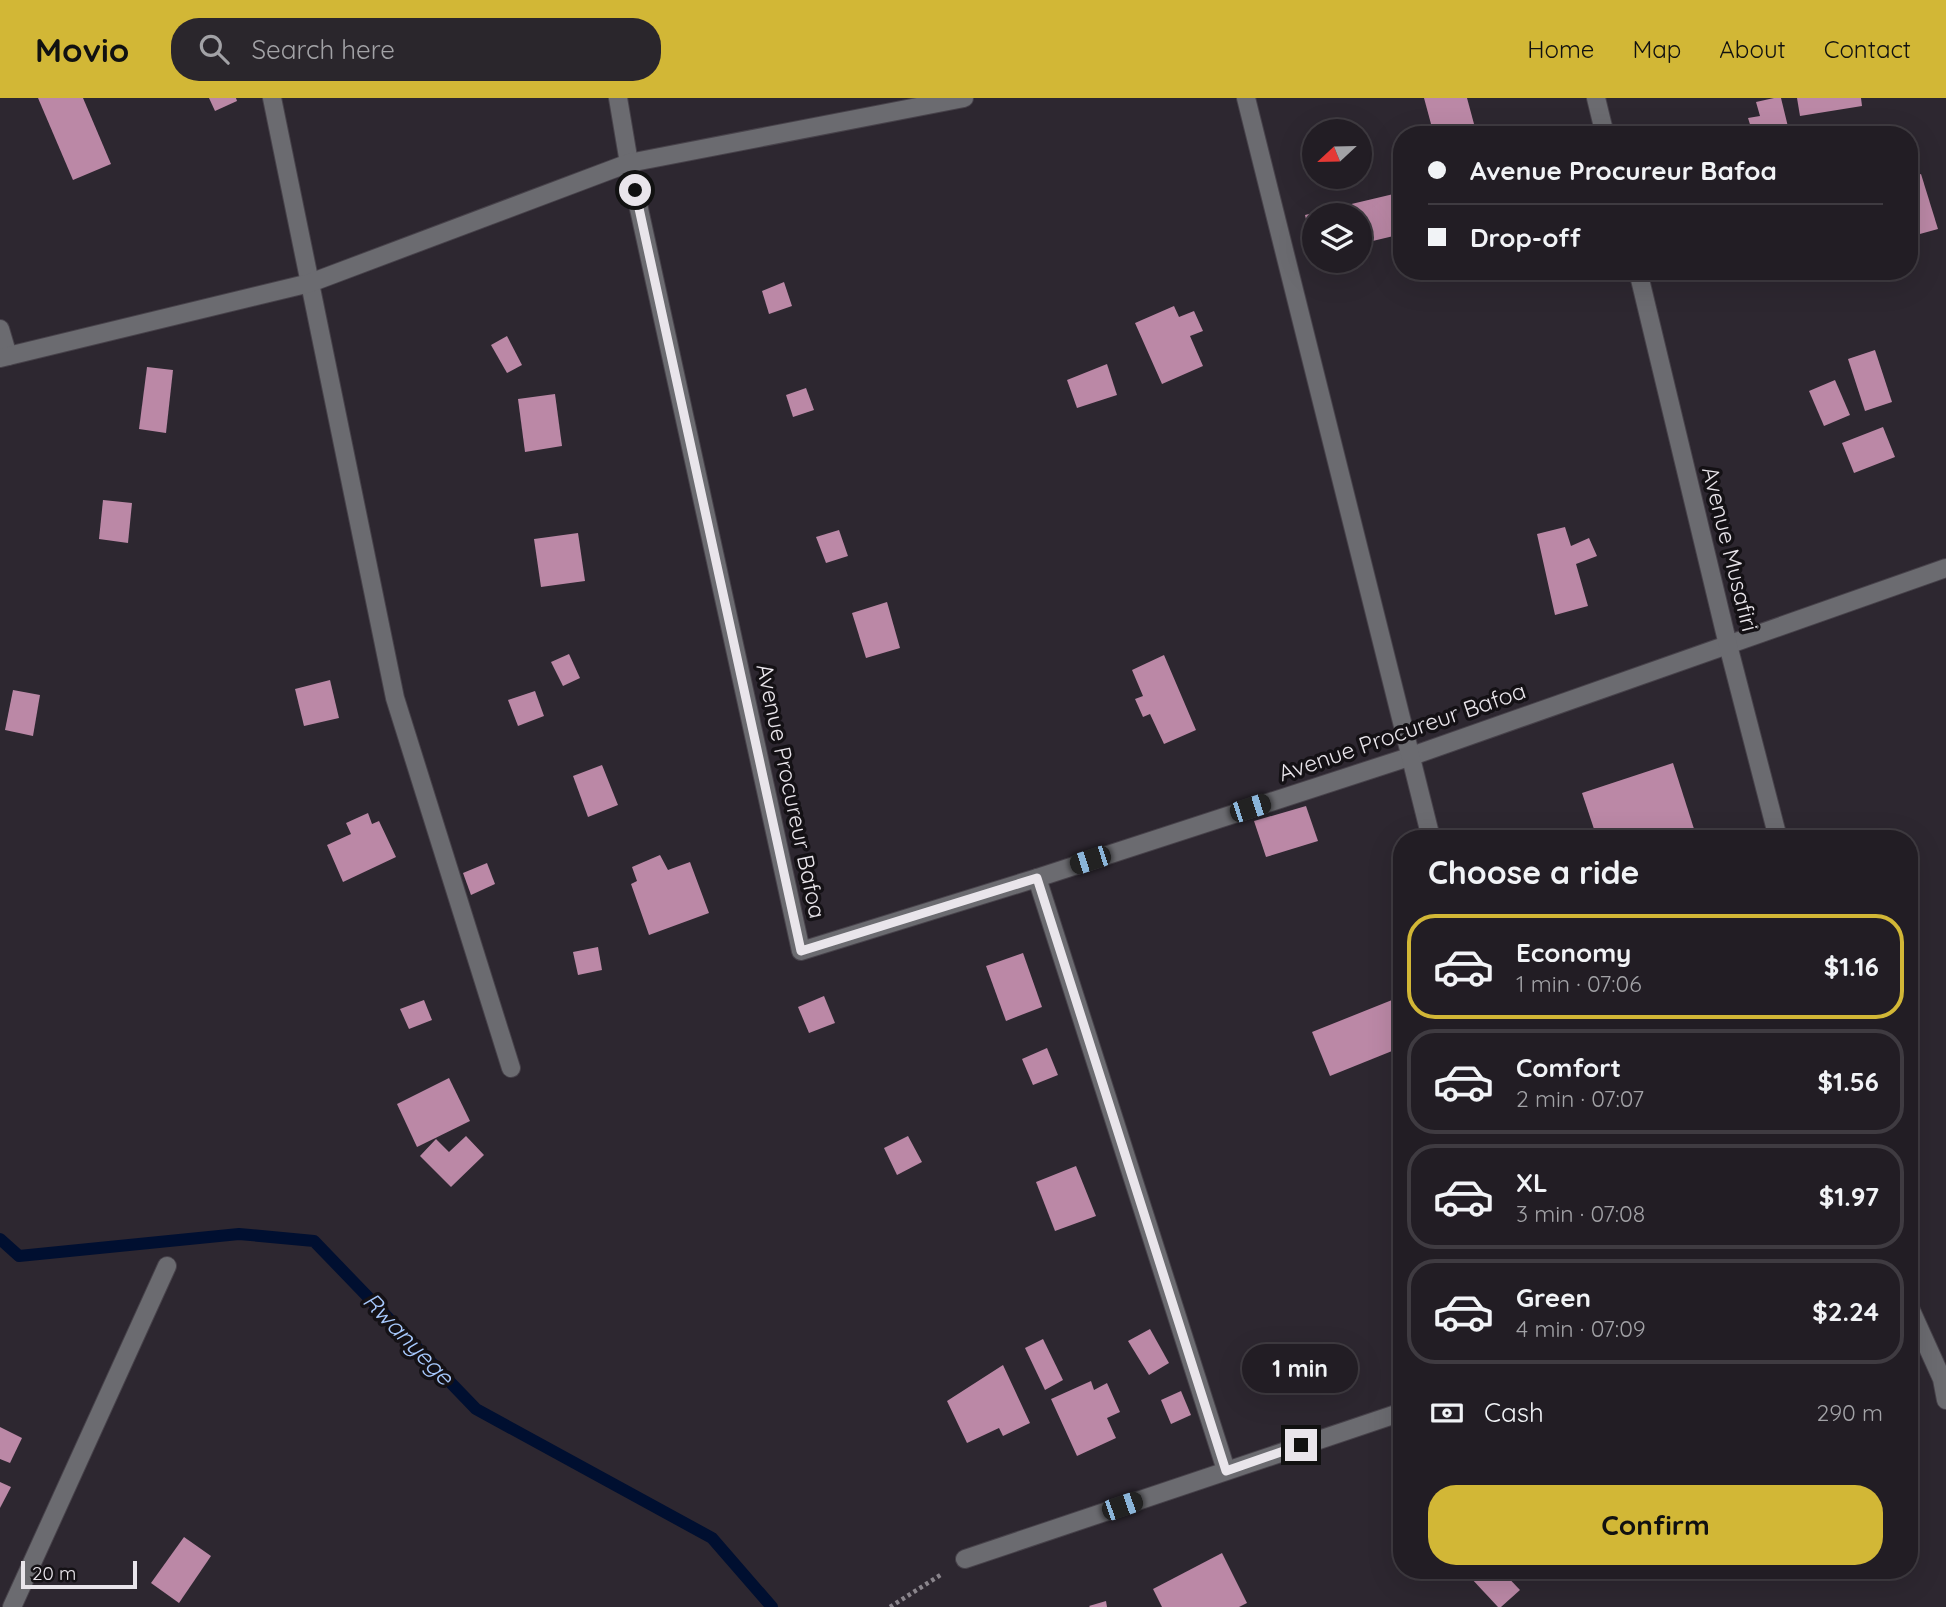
<!DOCTYPE html>
<meta charset="utf-8">
<style>
:root{--surface:#221d24;--page:#2a262c;--text:#f1f3f6;--muted:#a2a2a6;--line:#3f3b41;--accent:#d2b736}
body{margin:0;font-family:Quicksand,sans-serif;background:var(--page);color:var(--text);height:100vh;display:flex;flex-direction:column;font-size:26px;white-space:nowrap}
*{box-sizing:border-box;margin:0}
p{font-size:23px;color:var(--muted)}
.icon{flex:none;width:38px;height:38px;fill:none;stroke:currentColor;stroke-width:2;stroke-linecap:round;stroke-linejoin:round}
.map{position:relative;flex:1;overflow:hidden}
.sheet{position:absolute;left:1393px;top:732px;width:525px;height:749px;display:flex;flex-direction:column;background:var(--surface);border-radius:28px;box-shadow:0 7px 28px #0002,0 0 0 2px var(--line)}
.sheet>*{flex:none}
.banner{position:absolute;left:1393px;top:28px;width:525px;height:154px;border-radius:28px;box-shadow:0 7px 28px #0002,0 0 0 2px var(--line);display:grid;align-content:center;height:154px;padding:0 35px;background:var(--surface)}
.needle{width:46px;rotate:248deg}
.controls{position:absolute;left:1302px;top:21px;display:grid;gap:14px}
.controls a{display:grid;place-items:center;width:70px;height:70px;border-radius:50%;background:var(--surface);box-shadow:0 7px 28px #0002,0 0 0 2px var(--line);font-size:35px}
.scale{position:absolute;left:21px;bottom:18px;width:116px;box-sizing:border-box;padding-left:7px;border:4px solid #e9e5eb;border-top:0;font-size:19px;line-height:24px;white-space:nowrap;color:#e9e5eb;-webkit-text-stroke:5px #141115;paint-order:stroke}
.end{position:absolute;width:32px;height:32px;margin:-16px;border:9px solid #e9e5eb;background:#111;box-shadow:0 0 0 4px #111}
.from{border-radius:50%}
.bubble{position:absolute;height:49px;border-radius:24px;background:var(--surface);box-shadow:0 7px 28px #0002,0 0 0 2px var(--line);font-size:23px;font-weight:700;line-height:49px;text-align:center}
.car{position:absolute;width:21px;height:42px;margin:-21px -10px;border-radius:9px;box-shadow:0 0 5px 2px #0007;background:linear-gradient(#222 24%,#8ab4d8 0 40%,#222 0 76%,#8ab4d8 0 86%,#222 0)}
.banner b{display:flex;align-items:center;gap:24px;height:66px;font-size:26px}
.banner b+b{border-top:2px solid var(--line)}
.banner i{width:18px;height:18px;background:var(--text)}
ul{padding:0;list-style:none}
li{display:flex;align-items:center;gap:21px;height:105px;margin:0 14px 10px;padding:0 21px;border:4px solid var(--line);border-radius:28px}
li div{flex:1}
li b{display:block;font-size:26px}
li em{font-style:normal;font-weight:700}
li.active{border-color:var(--accent)}
li>.icon{width:63px;height:63px;stroke-width:1.5}
h2{padding:0 35px;font-size:32px;line-height:84px}
.pay{display:flex;align-items:center;gap:18px;height:77px;padding:0 35px;font-size:26px}
.pay p{margin-inline-start:auto}
.cta{display:flex;gap:14px;margin-top:auto;padding:14px 35px}
.cta a{flex:1;height:80px;border-radius:28px;background:var(--accent);color:#111;font-size:28px;font-weight:700;line-height:80px;text-align:center}
header{display:flex;align-items:center;gap:42px;box-sizing:border-box;height:98px;padding:0 35px;background:var(--accent);color:#111}
header strong{font-size:33px}
nav{display:flex;gap:38px;margin-inline-start:auto;font-size:24px}
.search{width:490px;height:63px;background:var(--page);display:flex;align-items:center;gap:18px;box-sizing:border-box;padding:0 24px;border-radius:28px;color:var(--muted);font-size:26px}
.map>svg:first-child{display:block}
</style>
<header>
<strong>Movio</strong>
<div class="search"><svg class="icon" aria-label="search" viewBox="0 0 24 24"><circle cx="10" cy="10" r="6"/><path d="M15 15l6 6"/></svg>Search here</div>
<nav><a>Home</a><a>Map</a><a>About</a><a>Contact</a></nav>
</header>
<div class="map">
<svg width="1946" height="1509" viewBox="0 0 1946 1509">
<rect width="100%" height="100%" fill="#2d2730"/>
<g fill="none" stroke-linecap="round" stroke-linejoin="round">
<!-- stream -->
<path stroke="#000f30" stroke-width="12" d="M0,1141L19,1158L239,1136L314,1143L476,1311L712,1440L772,1509"/>
</g>
<!-- building -->
<g fill="#bb88a6">
<path d="M38,0H83L111,66L73,82Z"/>
<path d="M209,0H236L237,3L215,13Z"/>
<path d="M1424,0H1467L1477,37H1434Z"/>
<path d="M1774,0H1781L1790,37H1765L1764,33L1753,36L1748,20L1760,18L1756,4Z"/>
<path d="M1797,0H1861L1862,8L1800,18Z"/>
<path d="M1921,76L1938,131L1909,139V80Z"/>
<path d="M1402,94V136L1360,146V117H1314L1313,150L1305,117Z"/>
<path d="M784,184L792,208L769,216L762,193Z"/>
<path d="M1174,208L1179,219L1194,213L1203,233L1190,238L1203,268L1162,286L1135,225Z"/>
<path d="M507,238L522,267L507,275L491,247Z"/>
<path d="M1875,252L1892,304L1865,313L1848,261Z"/>
<path d="M1107,266L1117,297L1077,310L1067,282Z"/>
<path d="M147,269L173,272L166,335L139,331Z"/>
<path d="M1835,282L1850,317L1824,328L1809,293Z"/>
<path d="M806,290L814,312L793,319L786,297Z"/>
<path d="M555,296L562,348L525,354L518,301Z"/>
<path d="M1883,329L1895,359L1854,375L1842,345Z"/>
<path d="M103,402L132,405L128,445L99,441Z"/>
<path d="M1565,429L1571,448L1589,440L1597,458L1576,466L1588,508L1555,517L1537,436Z"/>
<path d="M839,432L848,458L826,465L816,439Z"/>
<path d="M578,435L585,483L541,489L534,441Z"/>
<path d="M887,504L900,550L866,560L852,515Z"/>
<path d="M569,556L580,580L563,588L551,564Z"/>
<path d="M1164,557L1196,632L1164,646L1150,616L1143,619L1135,601L1143,598L1132,572Z"/>
<path d="M330,582L339,620L304,628L295,591Z"/>
<path d="M13,592L40,597L33,638L5,632Z"/>
<path d="M535,593L544,618L518,628L508,602Z"/>
<path d="M1673,665L1695,734L1675,740H1597L1582,695Z"/>
<path d="M602,667L618,707L588,719L573,678Z"/>
<path d="M1306,708L1318,743L1266,759L1254,723Z"/>
<path d="M368,715L372,726L379,723L396,759L343,784L327,747L351,736L346,725Z"/>
<path d="M660,757L668,772L690,764L709,815L649,837L631,786L637,783L632,769Z"/>
<path d="M487,765L495,786L471,797L463,775Z"/>
<path d="M598,849L602,872L578,877L573,854Z"/>
<path d="M1023,855L1042,909L1006,923L986,868Z"/>
<path d="M824,898L835,925L809,935L798,909Z"/>
<path d="M1397,900L1402,912V949L1330,978L1312,934Z"/>
<path d="M424,902L432,922L409,931L400,911Z"/>
<path d="M1047,950L1058,977L1033,987L1022,961Z"/>
<path d="M449,980L470,1023L417,1049L397,1006Z"/>
<path d="M466,1038L484,1057L451,1089L420,1058L436,1041L449,1054Z"/>
<path d="M908,1038L922,1064L897,1077L884,1050Z"/>
<path d="M1076,1068L1096,1118L1055,1133L1036,1084Z"/>
<path d="M1150,1231L1169,1265L1149,1277L1128,1243Z"/>
<path d="M1043,1241L1063,1282L1045,1292L1025,1250Z"/>
<path d="M1003,1267L1030,1325L1003,1338L999,1330L967,1345L947,1303Z"/>
<path d="M1091,1283L1094,1292L1107,1285L1120,1314L1107,1320L1116,1340L1077,1358L1051,1301Z"/>
<path d="M1181,1293L1191,1317L1171,1326L1161,1302Z"/>
<path d="M0,1329L22,1340L10,1365L0,1361Z"/>
<path d="M0,1384L11,1389L0,1410Z"/>
<path d="M184,1439L211,1458L179,1505L151,1485Z"/>
<path d="M1222,1455L1247,1505L1239,1509H1162L1153,1491Z"/>
<path d="M1478,1472H1501L1520,1492L1501,1509H1498L1470,1479Z"/>
<path d="M1106,1503L1107,1509H1090L1089,1508Z"/>
</g>
<g fill="none" stroke-linecap="round" stroke-linejoin="round">
<defs>
<g id="street">
<path d="M272,0L395,600L511,970"/>
<path d="M618,0L629,65L801,853L1037,780L1409,659L1946,470"/>
<path d="M1246,0L1431,740"/>
<path d="M1596,0L1605,37"/>
<path d="M1638,173L1728,547L1778,740"/>
<path d="M0,231L8,258"/>
<path d="M0,260L310,185L629,65L964,0"/>
<path d="M1037,780L1226,1372"/>
<path d="M1909,1208L1942,1281L1946,1302"/>
<path d="M965,1461L1402,1314"/>
<path d="M12,1509L167,1168"/>
</g>
</defs>
<!-- street casing -->
<use href="#street" stroke="#47424a" stroke-width="20"/>
<!-- path -->
<path stroke="#8a858c" stroke-width="4.5" stroke-dasharray="3.5 3.5" stroke-linecap="butt" d="M890,1509L942,1476"/>
<!-- street -->
<use href="#street" stroke="#6b6b70" stroke-width="18"/>
</g>
<g fill="none" stroke-linecap="round" stroke-linejoin="round">
<!-- route -->
<path stroke="#e9e5eb" stroke-width="9" d="M635,92L801,853L1037,780L1226,1373L1301,1347"/>
</g>
<g text-anchor="middle" stroke-width="7" stroke-linejoin="round" paint-order="stroke">
<!-- street labels -->
<g font-size="23" fill="#e9e5eb" stroke="#141115">
<text transform="translate(1730 451) rotate(76)" y="8">Avenue Musafiri</text>
<text transform="translate(1402 634) rotate(-19)" y="8">Avenue Procureur Bafoa</text>
<text transform="translate(791 693) rotate(78)" y="8">Avenue Procureur Bafoa</text>
</g>
<!-- water labels -->
<g font-size="24" font-style="italic" fill="#a8cafe" stroke="#141115">
<text transform="translate(408 1241) rotate(46)" y="8">Rwanyege</text>
</g>
</g>
</svg>
<div class="controls">
<a><svg class="needle" viewBox="-14 -14 28 28"><path d="M0-13l5 13h-10z" fill="#e53935"/><path d="M0 13l5-13h-10z" fill="#a2a2a6"/></svg></a>
<a><svg class="icon" aria-label="layers" viewBox="0 0 24 24"><path d="M12 4l9 5-9 5-9-5zM3 14l9 5 9-5"/></svg></a>
</div>
<div class="scale">20 m</div>
<i class="end from" style="left:635px;top:92px"></i>
<i class="end" style="left:1301px;top:1347px"></i>
<div class="bubble" style="left:1242px;top:1246px;width:116px">1 min</div>
<i class="car" style="left:1250px;top:710px;rotate:72deg"></i>
<i class="car" style="left:1090px;top:762px;rotate:252deg"></i>
<i class="car" style="left:1122px;top:1408px;rotate:71deg"></i>
<div class="banner">
<b><i class="from"></i>Avenue Procureur Bafoa</b>
<b><i></i>Drop-off</b>
</div>
<section class="sheet">
<h2>Choose a ride</h2>
<ul>
<li class="active"><svg class="icon" aria-label="car" viewBox="0 0 24 24"><path d="M5 17H2v-5l4-1 3-4h7l3 4 3 1v5h-3M9 17h6M6 11h13"/><circle cx="7" cy="17" r="2"/><circle cx="17" cy="17" r="2"/></svg><div><b>Economy</b><p>1 min · 07:06</p></div><em>$1.16</em></li>
<li><svg class="icon" aria-label="car" viewBox="0 0 24 24"><path d="M5 17H2v-5l4-1 3-4h7l3 4 3 1v5h-3M9 17h6M6 11h13"/><circle cx="7" cy="17" r="2"/><circle cx="17" cy="17" r="2"/></svg><div><b>Comfort</b><p>2 min · 07:07</p></div><em>$1.56</em></li>
<li><svg class="icon" aria-label="car" viewBox="0 0 24 24"><path d="M5 17H2v-5l4-1 3-4h7l3 4 3 1v5h-3M9 17h6M6 11h13"/><circle cx="7" cy="17" r="2"/><circle cx="17" cy="17" r="2"/></svg><div><b>XL</b><p>3 min · 07:08</p></div><em>$1.97</em></li>
<li><svg class="icon" aria-label="car" viewBox="0 0 24 24"><path d="M5 17H2v-5l4-1 3-4h7l3 4 3 1v5h-3M9 17h6M6 11h13"/><circle cx="7" cy="17" r="2"/><circle cx="17" cy="17" r="2"/></svg><div><b>Green</b><p>4 min · 07:09</p></div><em>$2.24</em></li>
</ul>
<div class="pay"><svg class="icon" aria-label="cash" viewBox="0 0 24 24"><path d="M3 7h18v10H3z"/><circle cx="12" cy="12" r="2"/></svg>Cash<p>290 m</p></div>
<div class="cta"><a>Confirm</a></div>
</section>
</div>
